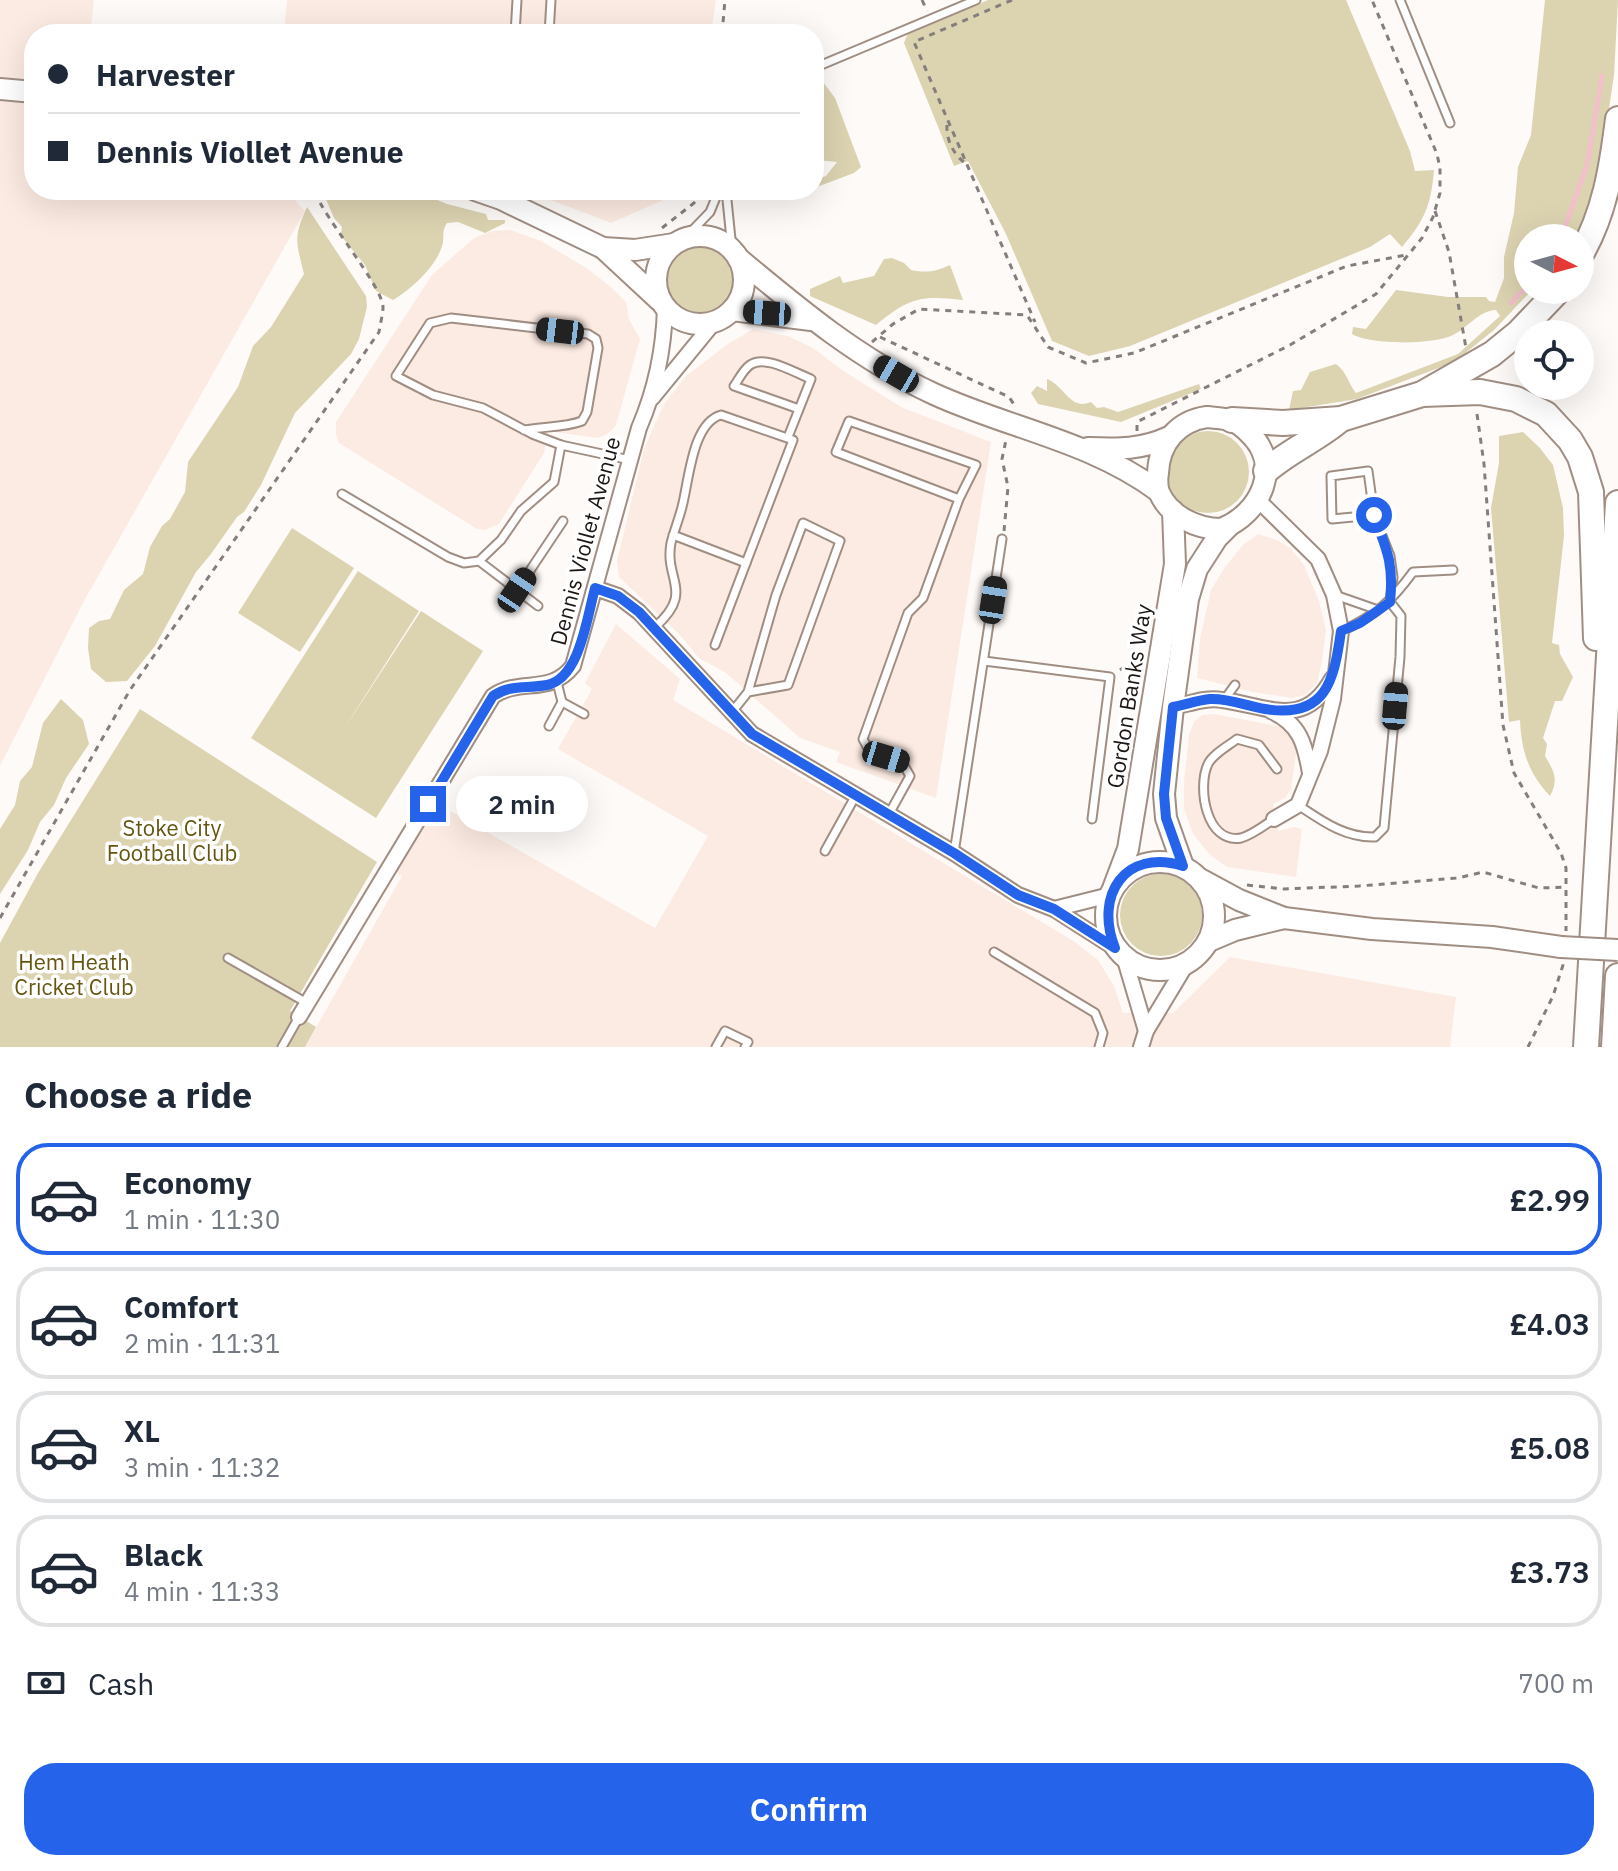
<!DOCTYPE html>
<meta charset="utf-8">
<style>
:root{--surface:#fff;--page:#f6f6f7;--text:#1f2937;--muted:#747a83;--line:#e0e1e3;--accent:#2563eb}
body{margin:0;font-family:"IBM Plex Sans",sans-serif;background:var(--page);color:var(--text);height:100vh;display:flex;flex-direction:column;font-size:30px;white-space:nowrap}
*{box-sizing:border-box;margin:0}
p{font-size:26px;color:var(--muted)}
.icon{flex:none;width:44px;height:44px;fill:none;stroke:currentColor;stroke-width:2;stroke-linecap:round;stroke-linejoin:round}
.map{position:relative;height:1047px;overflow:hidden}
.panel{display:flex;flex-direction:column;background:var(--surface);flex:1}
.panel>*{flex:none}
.top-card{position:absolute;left:24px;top:24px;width:800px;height:176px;border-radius:32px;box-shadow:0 8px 32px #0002;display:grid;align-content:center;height:176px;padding:0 24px;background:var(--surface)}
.needle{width:52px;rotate:96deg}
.controls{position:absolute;left:1514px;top:224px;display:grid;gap:16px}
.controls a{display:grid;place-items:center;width:80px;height:80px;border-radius:50%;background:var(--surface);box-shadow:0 8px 32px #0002;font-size:40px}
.end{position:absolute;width:36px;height:36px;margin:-18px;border:10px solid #2563eb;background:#fff;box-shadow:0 0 0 4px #fff}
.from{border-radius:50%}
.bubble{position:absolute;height:56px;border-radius:28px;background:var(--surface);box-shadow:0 8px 32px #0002;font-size:26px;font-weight:600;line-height:56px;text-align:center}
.car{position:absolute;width:24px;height:48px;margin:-24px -12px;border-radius:10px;box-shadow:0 0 6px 2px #0007;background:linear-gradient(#222 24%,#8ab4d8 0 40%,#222 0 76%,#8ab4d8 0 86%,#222 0)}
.top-card b{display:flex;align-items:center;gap:28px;height:76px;font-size:30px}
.top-card b+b{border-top:2px solid var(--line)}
.top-card i{width:20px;height:20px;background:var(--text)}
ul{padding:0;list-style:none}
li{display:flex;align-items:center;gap:24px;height:112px;margin:0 16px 12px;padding:0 8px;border:4px solid var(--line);border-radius:32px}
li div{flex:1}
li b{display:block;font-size:30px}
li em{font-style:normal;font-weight:600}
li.selected{border-color:var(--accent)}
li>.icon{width:72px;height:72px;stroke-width:1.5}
h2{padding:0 24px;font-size:36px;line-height:96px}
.pay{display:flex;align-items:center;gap:20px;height:88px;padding:0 24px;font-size:30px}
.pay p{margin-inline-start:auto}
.button{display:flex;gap:16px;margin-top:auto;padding:16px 24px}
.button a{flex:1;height:92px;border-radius:32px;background:var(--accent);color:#fff;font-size:32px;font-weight:600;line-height:92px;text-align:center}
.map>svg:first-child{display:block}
</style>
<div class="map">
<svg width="1618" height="1047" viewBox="0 0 1618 1047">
<rect width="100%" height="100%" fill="#fefaf8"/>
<!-- built -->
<g fill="#fcebe2">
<path d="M0,0H94L90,34H34V190H285L305,211L84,601L0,766Z"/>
<path d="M287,0H716L711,34H284Z"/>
<path d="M525,190H686L611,223Z"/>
<path d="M510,230L541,241L588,269L612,288L626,302L629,319L640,339L616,425L609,433L598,438L548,431L544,453L499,524L485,530L477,529L339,443L336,435V422L432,275L474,238L493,231Z"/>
<path d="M753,329L788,336L813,348L842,370L901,407L991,442L936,798L836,762L840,752L800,738L725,672L700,659L679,634L619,577L617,561L644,449L664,404L686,376L728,344Z"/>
<path d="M1258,534L1277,540L1290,548L1304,565L1319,601L1326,630L1322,661L1317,683L1305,695L1292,698L1253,692L1197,678L1200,639L1211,590L1225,567L1243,545Z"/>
<path d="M616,624L680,679L673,700L1075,942L1098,960L1114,986L1123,1013H1173L1230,957L1456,997L1450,1047H305L402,876L393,870L436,803L655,928L708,836L558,749L592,689L585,683Z"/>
<path d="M1214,714L1278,726L1286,731L1295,744L1296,754L1291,789L1285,798L1273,804L1278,831L1294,827L1302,829L1296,877L1227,867L1210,855L1193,834L1184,809V781L1189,735L1194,722L1202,715Z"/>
</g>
<!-- green -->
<g fill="#dcd3b1">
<path d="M988,0H1346L1410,151L1415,171L1434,170C1431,205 1425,220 1402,247L1390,234L1370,247L1130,346L1089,356L1052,341L1006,234L968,161L954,166L904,43L908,33Z"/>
<path d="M1545,0H1618L1614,75L1601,163L1579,231L1573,238H1528V290H1532L1494,330L1454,362L1357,399L1289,410L1293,391L1301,390L1310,372L1336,364C1347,372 1348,383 1356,393L1458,354L1500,316L1496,310C1478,311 1468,328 1453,335C1433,345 1370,345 1352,334L1353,327L1366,329L1396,290L1448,297H1486L1489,301L1495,302L1504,278V257L1514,213L1518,167L1531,135Z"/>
<path d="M819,81L823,82L835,98L861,167L854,173L814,188V181L826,176L837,162L817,160L814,157V83Z"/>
<path d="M322,190H413L447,204L486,214L488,220H505V223L485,233L458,222L447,223C442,231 444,233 443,242C439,264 412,289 393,300L376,291L365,265L341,236L342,227L334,218Z"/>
<path d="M307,207L366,296L367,307L359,339L351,354L295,413L261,485L244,512L237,517L211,554L196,572L155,646L127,681L106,682L91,669L88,648L89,628L99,621L110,619L124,590L143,574L150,547L162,526L170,519L185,492L188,462L238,387L253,346L271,327L304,274C296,241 293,238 307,207Z"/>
<circle cx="702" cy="280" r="35"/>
<path d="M892,258L904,263L911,270C926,273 935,272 950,265L963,300C920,295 909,298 876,325L810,296V289L840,276L843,283L874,276L884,259Z"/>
<path d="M1047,379C1065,386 1070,411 1091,402L1097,408L1104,407L1118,412L1199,384L1201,389L1121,422L1038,404L1031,393L1037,386L1047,391Z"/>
<circle cx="1208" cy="472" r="41"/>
<path d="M1523,432L1540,448L1553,465L1563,508L1564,536L1552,643L1559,645L1560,654L1573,677L1562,701H1555L1543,738L1547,744L1545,756C1554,771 1559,779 1550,796C1529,774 1521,751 1520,720L1509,722L1491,508L1499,463V436Z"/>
<path d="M292,528L354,568L300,652L238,613Z"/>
<path d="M358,571L419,611L342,732L421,611L483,651L376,818L251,738Z"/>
<path d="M61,699L83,720L89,744L66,778L54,805L40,822L28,850L0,894V829L15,805L20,781L32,767L43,723Z"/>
<path d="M140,709L377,862L290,1011L316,1027L305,1047H0V943L38,873Z"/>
<circle cx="1161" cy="915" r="41"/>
</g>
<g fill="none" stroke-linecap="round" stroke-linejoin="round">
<!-- stream -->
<g stroke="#f1c0c9" stroke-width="5">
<path d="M1561,238L1587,165L1602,76"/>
<path d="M1511,303L1528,285"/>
</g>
<defs>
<g id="lane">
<path d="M1400,0L1450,123"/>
<path d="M515,34L517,0"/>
<path d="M549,34L551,0"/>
<path d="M814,68L976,0"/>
<path d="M31,89L34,62"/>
<path d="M726,190L732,249"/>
<path d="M685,238L710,212L719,190"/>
<path d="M524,430C544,426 564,428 582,421L587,412L598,348L596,339L588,334L451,318L430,323L396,376L433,395L483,408L532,434L561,445L630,460"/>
<path d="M788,437L811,379C795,373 765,354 750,365C743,370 739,379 734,386L799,409"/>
<path d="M342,494L448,557L464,563L479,561L501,540L521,511L554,482L561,445"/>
<path d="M479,561L538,606"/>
<path d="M517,590L563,521"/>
<path d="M1335,595L1378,610"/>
<path d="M655,627C695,592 664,580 671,543C674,531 679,519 682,507C689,481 692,423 721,415L793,440L746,563L673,535"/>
<path d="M1342,631C1376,615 1391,602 1413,572L1453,570"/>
<path d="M715,645L746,563"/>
<path d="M984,661L1110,677L1092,819"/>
<path d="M557,682L562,702L584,714"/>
<path d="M1224,700L1235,685"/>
<path d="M732,712L748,692L776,595L803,523L840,541L788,685L748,692"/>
<path d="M549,726L562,702"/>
<path d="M1298,805C1322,821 1345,838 1375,837L1384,828L1400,657L1401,616L1390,602L1393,577L1390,556L1374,515L1368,471L1331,476L1332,519L1374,515"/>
<path d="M889,814L910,776L902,762L870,752L863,739L908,613L923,598L959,499L976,465L849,421L836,452L959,499"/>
<path d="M1274,819C1265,825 1252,835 1241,838C1206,844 1197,787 1208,764C1213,754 1228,746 1237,739L1259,745L1277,769"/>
<path d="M825,851L856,795"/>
<path d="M954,853L1002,539"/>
<path d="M994,952L1095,1013L1103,1033L1099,1047"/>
<path d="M228,958L307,1003"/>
<path d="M282,1047L299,1017"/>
<path d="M716,1047L725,1031L748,1042L745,1047"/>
</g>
<g id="street">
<path d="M652,398L715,321"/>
<path d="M1258,500L1318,559L1334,595L1341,631L1333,699L1320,751L1298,805L1274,819"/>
<path d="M595,588L618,596L639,612L752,734L954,853L1018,895L1054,909L1115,948"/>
<path d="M1173,707C1189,704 1206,697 1222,700C1268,706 1304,730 1332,679"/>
<path d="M1271,711C1300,724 1305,744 1310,773"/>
<path d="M1054,909L1110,895"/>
<path d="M1125,960L1146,1031"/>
<path d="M299,1017L493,696C522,677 549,696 573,666L639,428C655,391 664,348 665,307"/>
<path d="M1141,1047L1146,1031L1184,968"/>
</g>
<g id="secondary">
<path d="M0,89L34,92"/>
<path d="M475,190L501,199L603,248L659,300"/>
<circle cx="700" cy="280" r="44"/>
<path d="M603,248L635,250L674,244"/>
<path d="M738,258C799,309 860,360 934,394C1008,428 1091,441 1158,491"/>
<path d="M732,310L811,320"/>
<path d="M1207,417C1215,418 1226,418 1233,421C1238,423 1244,428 1248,432C1284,464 1261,514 1221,529C1197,529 1169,516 1159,492C1157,487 1157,478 1158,473C1159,443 1178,421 1207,417Z"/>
<path d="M1088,448C1118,449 1141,450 1169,437"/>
<circle cx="1160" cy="916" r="54"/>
<path d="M1183,866L1166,818L1164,794L1173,707L1188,599L1197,569L1217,538L1230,525"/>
<path d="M1202,880L1239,900L1284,918L1372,929L1492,937L1561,947"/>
<path d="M1114,886L1128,849L1175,564L1173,511"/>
<path d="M1209,941L1235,930L1284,918"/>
</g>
<g id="highway">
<path d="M1580,256C1605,213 1612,167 1618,119"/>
<path d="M1422,394L1480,392L1516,399L1546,414L1570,440L1580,457L1591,492L1596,638"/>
<path d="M1232,420L1283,423L1341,419L1422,394L1492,354L1519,332L1559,290"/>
<path d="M1266,471C1290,450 1318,439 1341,419"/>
<path d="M1586,1047L1618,503"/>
<path d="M1614,1047L1618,976"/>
</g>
</defs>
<!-- lane casing -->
<use href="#lane" stroke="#a08e83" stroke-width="11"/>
<!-- street casing -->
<use href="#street" stroke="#a08e83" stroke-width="18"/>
<!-- secondary casing -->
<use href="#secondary" stroke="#a08e83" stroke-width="24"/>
<!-- highway casing -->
<use href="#highway" stroke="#a08e83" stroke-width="28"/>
<!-- path -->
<g stroke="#847e7c" stroke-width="3" stroke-dasharray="6 6" stroke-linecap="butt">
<path d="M922,0L927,11"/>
<path d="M1012,0L914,42L1035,322"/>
<path d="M722,34L725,0"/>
<path d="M947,125C946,139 953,154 965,163"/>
<path d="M1435,211L1449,252L1466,348"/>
<path d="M662,228L694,203L702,190"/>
<path d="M880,337L1009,397L1015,406"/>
<path d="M872,342L893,324L919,309L1027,315L1048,347L1086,363L1134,353L1347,266L1406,255"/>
<path d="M1477,414L1484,464L1503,725L1514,773L1561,853L1566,868V931"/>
<path d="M1137,431V422L1290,345L1376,294L1422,238L1433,217L1440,193V168L1437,154L1372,0"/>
<path d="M1004,531L1008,487L1002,459L1006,440"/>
<path d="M1120,670L1134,660L1141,661"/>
<path d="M1247,885L1284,889L1359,886L1458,878L1483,872L1539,888L1567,887"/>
<path d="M0,918L130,690L379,332C380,324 383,315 383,307C382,285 325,220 314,190"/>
<path d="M1528,1047L1553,996L1564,962"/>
</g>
<!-- lane -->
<use href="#lane" stroke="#fff" stroke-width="7"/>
<!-- street -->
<use href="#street" stroke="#fff" stroke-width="14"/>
<!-- secondary -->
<use href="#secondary" stroke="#fff" stroke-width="20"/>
<!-- highway -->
<use href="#highway" stroke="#fff" stroke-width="24"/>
<defs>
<path id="secondary-bridge" d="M1561,947L1618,950"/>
</defs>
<!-- secondary-bridge casing -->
<use href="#secondary-bridge" stroke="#a08e83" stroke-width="24" stroke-linecap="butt"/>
<!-- secondary-bridge -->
<use href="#secondary-bridge" stroke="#fff" stroke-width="20"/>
</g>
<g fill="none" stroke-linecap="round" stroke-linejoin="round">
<!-- route -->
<path stroke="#2563eb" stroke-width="10" d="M428,804L493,696C511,684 526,689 547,685C580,678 587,617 595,588L618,596L639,612L752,734L954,853L1018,895L1054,909L1115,948C1094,895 1125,848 1183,866L1166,818L1164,794L1173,707C1185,705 1198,700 1210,699C1228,698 1247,706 1265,709C1326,719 1334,681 1341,631L1360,623L1390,602C1394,564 1387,550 1374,515"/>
</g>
<g text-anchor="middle" stroke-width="7" stroke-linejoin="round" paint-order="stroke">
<!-- street labels -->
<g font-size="22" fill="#1c1512" stroke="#fff">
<text transform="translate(585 541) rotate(-75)" y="8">Dennis Viollet Avenue</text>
<text transform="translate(1129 696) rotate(-81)" y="8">Gordon Banks Way</text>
</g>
<!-- park labels -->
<g font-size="22" fill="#65550f" stroke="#fff">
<text x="172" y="836">Stoke City<tspan x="172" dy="25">Football Club</tspan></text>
<text x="74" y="970">Hem Heath<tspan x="74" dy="25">Cricket Club</tspan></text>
</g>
</g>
</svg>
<div class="controls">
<a><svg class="needle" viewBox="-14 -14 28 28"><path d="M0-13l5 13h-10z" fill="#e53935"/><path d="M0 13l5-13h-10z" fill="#747a83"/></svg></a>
<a><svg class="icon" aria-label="locate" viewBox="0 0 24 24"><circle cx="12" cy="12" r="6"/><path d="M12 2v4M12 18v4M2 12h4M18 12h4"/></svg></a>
</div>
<i class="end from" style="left:1374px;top:515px"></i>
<i class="end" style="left:428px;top:804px"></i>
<div class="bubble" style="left:456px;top:776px;width:132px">2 min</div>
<i class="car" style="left:767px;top:313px;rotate:274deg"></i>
<i class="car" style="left:560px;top:331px;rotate:277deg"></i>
<i class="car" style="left:896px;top:374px;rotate:300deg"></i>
<i class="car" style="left:517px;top:590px;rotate:34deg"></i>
<i class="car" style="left:993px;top:600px;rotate:9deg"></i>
<i class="car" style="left:1395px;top:706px;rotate:5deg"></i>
<i class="car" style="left:886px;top:757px;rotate:107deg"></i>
<div class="top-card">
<b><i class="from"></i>Harvester</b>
<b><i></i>Dennis Viollet Avenue</b>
</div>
</div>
<section class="panel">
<h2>Choose a ride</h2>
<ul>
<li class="selected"><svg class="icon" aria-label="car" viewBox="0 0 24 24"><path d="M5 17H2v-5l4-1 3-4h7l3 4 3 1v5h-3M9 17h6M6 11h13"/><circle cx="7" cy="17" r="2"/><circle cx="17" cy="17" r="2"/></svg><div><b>Economy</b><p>1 min · 11:30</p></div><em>£2.99</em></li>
<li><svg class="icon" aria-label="car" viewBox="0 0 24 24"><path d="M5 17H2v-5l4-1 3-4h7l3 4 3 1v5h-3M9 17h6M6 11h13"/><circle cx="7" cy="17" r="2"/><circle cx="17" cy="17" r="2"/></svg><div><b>Comfort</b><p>2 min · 11:31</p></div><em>£4.03</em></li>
<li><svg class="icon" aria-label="car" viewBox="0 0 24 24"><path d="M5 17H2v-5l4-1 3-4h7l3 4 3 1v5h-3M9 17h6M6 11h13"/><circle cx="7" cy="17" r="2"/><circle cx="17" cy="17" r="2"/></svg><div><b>XL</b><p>3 min · 11:32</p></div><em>£5.08</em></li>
<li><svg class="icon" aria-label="car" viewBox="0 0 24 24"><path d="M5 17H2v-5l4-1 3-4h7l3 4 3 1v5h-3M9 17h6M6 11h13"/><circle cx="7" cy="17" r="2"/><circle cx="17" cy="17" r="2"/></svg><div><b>Black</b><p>4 min · 11:33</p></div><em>£3.73</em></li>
</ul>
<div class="pay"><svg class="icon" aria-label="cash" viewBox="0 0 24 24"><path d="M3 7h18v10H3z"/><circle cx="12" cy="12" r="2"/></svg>Cash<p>700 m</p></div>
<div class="button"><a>Confirm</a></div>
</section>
